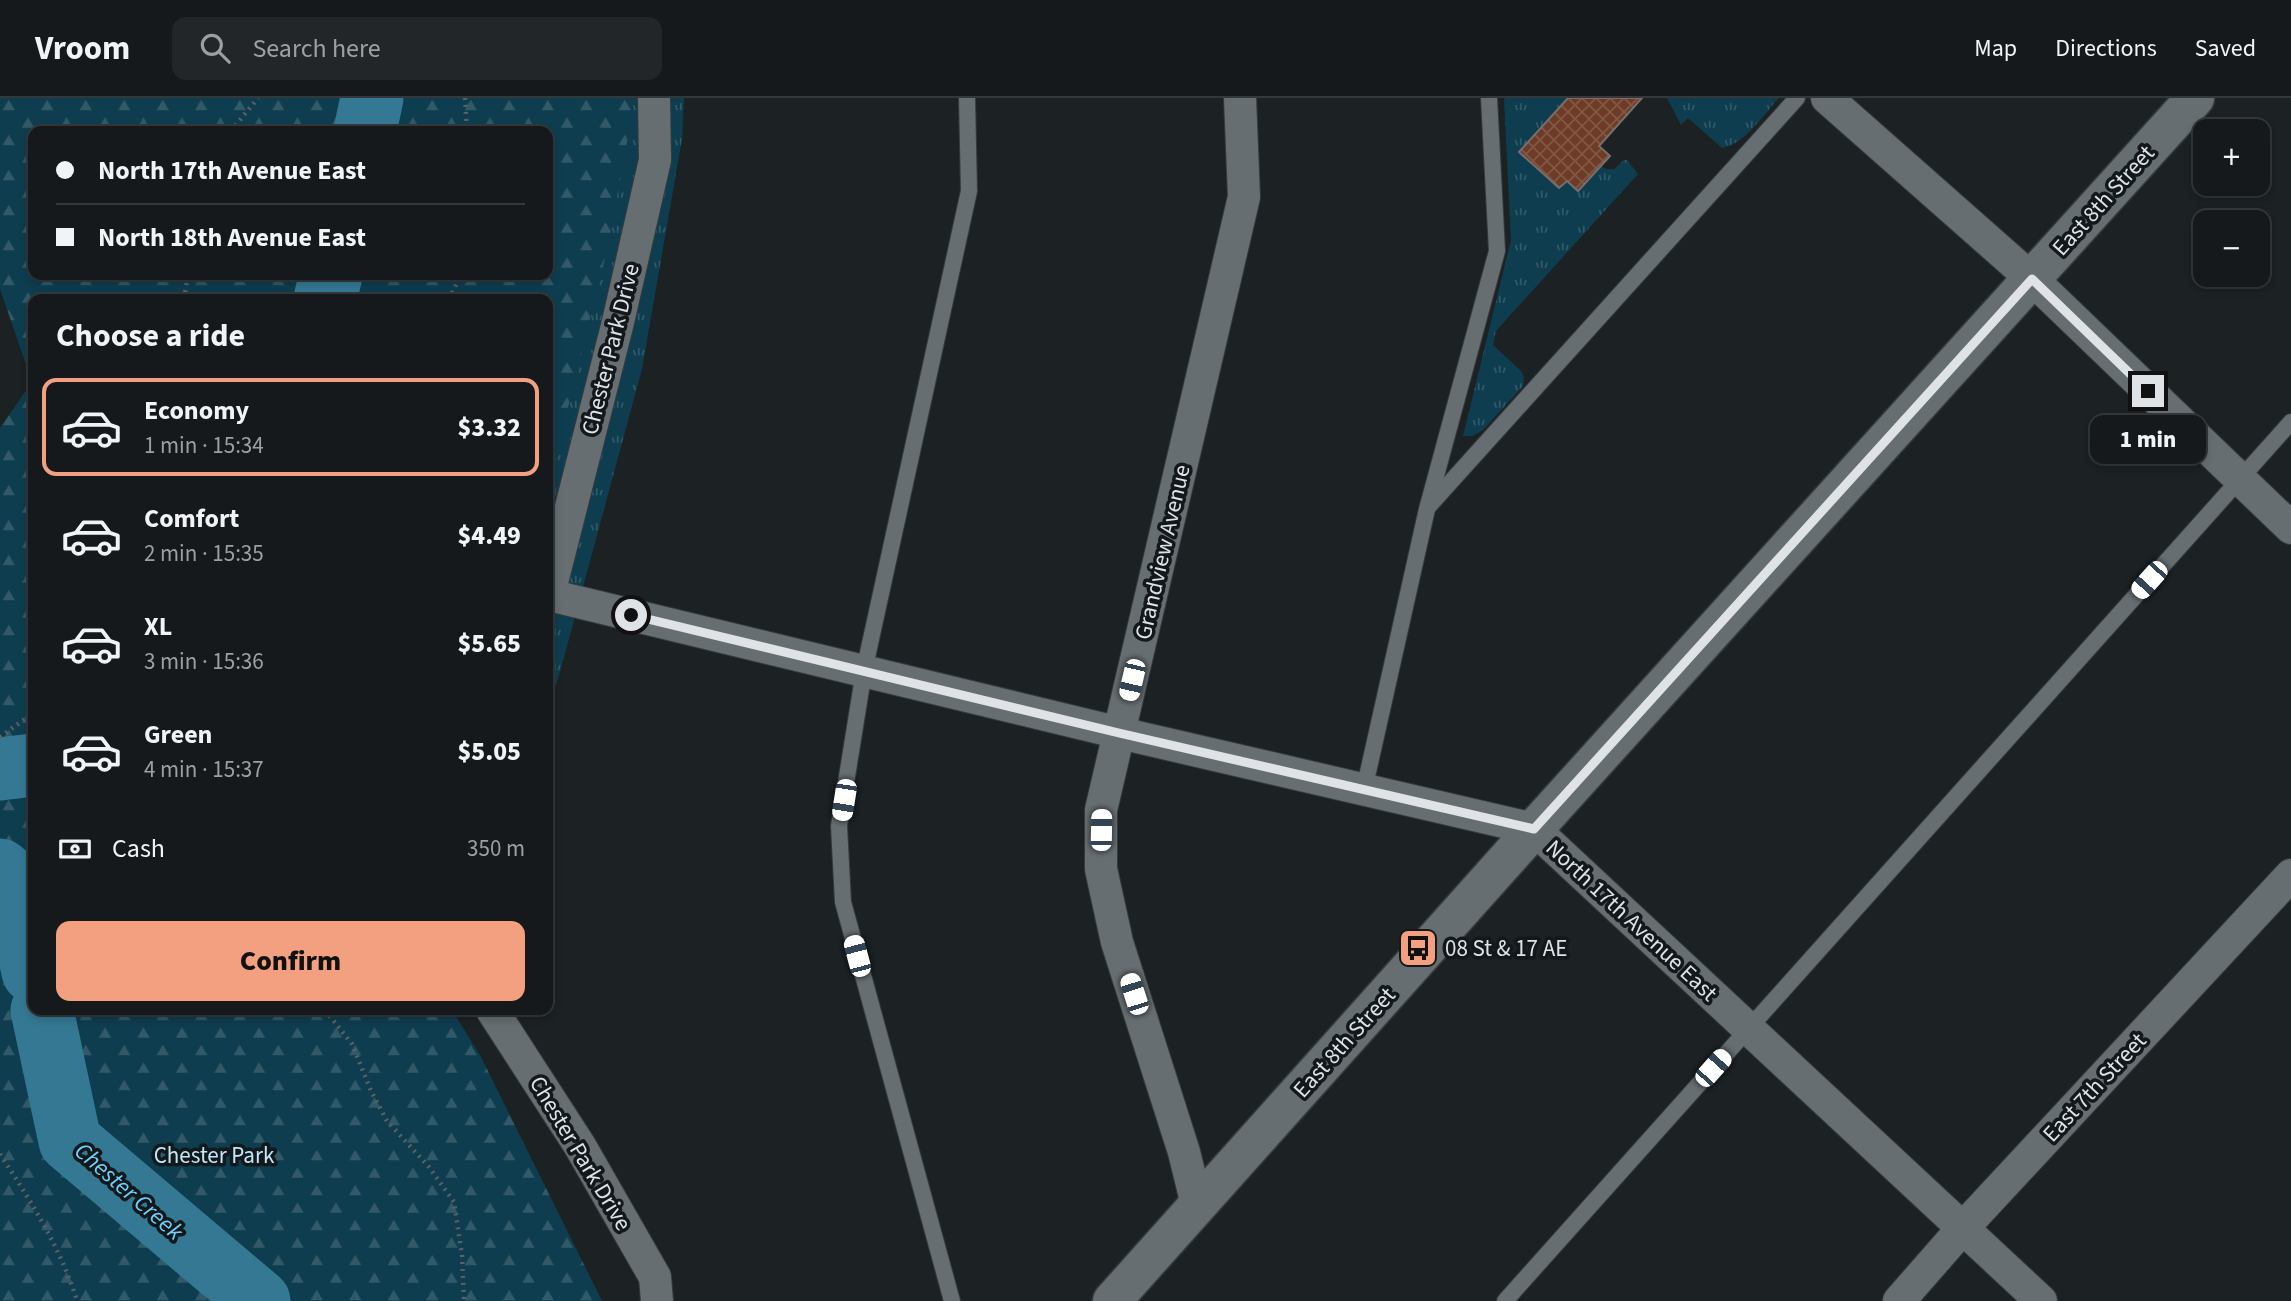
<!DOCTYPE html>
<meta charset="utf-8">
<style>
:root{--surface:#15191b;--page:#222628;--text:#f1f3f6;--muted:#9da0a3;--line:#34383a;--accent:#f2a07f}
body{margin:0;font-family:"Source Sans 3",sans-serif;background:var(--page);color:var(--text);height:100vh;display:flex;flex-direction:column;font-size:26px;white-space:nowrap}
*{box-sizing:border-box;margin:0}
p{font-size:23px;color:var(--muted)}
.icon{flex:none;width:38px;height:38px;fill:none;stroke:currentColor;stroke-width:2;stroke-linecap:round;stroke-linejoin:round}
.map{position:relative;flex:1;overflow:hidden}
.drawer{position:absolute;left:28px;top:196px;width:525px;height:721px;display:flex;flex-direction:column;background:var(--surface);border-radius:14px;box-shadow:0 4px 10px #0003,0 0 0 2px var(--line)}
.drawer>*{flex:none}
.hud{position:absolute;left:28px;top:28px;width:525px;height:154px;border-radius:14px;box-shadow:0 4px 10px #0003,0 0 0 2px var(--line);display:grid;align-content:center;height:154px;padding:0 28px;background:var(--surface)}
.buttons{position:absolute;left:2193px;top:21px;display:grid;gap:14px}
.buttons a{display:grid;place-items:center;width:77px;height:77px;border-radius:14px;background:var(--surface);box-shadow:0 4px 10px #0003,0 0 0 2px var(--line);font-size:35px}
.end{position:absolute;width:32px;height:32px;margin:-16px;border:9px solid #dfe3e5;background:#111;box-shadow:0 0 0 4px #111}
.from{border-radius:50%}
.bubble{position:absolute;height:49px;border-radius:14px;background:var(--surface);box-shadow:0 4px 10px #0003,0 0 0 2px var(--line);font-size:23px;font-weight:800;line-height:49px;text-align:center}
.car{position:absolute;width:21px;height:42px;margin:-21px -10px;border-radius:9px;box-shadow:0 0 5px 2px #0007;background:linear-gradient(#fff 24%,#345 0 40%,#fff 0 76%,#345 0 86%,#fff 0)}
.hud b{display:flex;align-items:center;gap:24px;height:66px;font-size:26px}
.hud b+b{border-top:2px solid var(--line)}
.hud i{width:18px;height:18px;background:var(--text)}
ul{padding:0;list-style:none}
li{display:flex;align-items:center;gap:21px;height:98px;margin:0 14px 10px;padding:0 14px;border:4px solid transparent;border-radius:14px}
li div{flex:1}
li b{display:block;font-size:26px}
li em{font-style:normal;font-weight:800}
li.on{border-color:var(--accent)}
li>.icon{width:63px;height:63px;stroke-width:1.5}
h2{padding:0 28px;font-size:32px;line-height:84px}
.pay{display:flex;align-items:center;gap:18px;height:77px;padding:0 28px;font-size:26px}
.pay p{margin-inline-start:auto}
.action{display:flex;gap:14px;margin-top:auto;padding:14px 28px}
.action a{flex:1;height:80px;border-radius:14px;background:var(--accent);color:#111;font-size:28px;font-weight:800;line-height:80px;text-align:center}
header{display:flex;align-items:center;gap:42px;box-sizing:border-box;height:98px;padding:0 35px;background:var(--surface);border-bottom:2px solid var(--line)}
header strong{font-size:33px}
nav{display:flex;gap:38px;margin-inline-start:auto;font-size:24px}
.search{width:490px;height:63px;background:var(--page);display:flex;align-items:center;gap:18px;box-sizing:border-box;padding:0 24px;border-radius:14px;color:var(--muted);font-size:26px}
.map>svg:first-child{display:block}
</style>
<header>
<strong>Vroom</strong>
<div class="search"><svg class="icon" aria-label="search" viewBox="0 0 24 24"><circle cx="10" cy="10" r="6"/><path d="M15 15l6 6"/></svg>Search here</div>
<nav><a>Map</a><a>Directions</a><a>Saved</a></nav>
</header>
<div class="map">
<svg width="2291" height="1203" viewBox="0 0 2291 1203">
<defs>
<pattern id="grass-tufts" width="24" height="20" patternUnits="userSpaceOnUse" patternTransform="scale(1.75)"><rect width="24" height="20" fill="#0e3d4f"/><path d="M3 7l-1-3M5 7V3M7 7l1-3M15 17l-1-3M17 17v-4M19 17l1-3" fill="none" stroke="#315968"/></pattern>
<pattern id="forest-firs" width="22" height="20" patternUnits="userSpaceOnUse" patternTransform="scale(1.75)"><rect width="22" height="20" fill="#0e3d4f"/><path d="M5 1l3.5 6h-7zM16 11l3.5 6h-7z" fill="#315968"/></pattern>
<pattern id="building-cross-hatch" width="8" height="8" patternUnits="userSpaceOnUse" patternTransform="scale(1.75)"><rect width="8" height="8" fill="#6e3b26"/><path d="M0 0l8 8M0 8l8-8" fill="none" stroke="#825745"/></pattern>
</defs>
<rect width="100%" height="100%" fill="#1c2124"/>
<!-- grass -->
<g fill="url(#grass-tufts)">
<path d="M78,0H684L682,41L642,271L560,574L548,612V33Z"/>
<path d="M1504,0H1568L1519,54L1559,90L1567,83L1578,93L1601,68L1606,71H1614L1624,62H1627L1638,76L1496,233L1493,247L1521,273L1524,279L1523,288L1483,332L1473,338H1463L1511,142Z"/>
<path d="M1667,0H1779C1763,17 1745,46 1722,50L1688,20L1681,27Z"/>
</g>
<!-- forest -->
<path fill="url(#forest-firs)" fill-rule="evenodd" d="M0,0H631V22L608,148L548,390V201H33V912H452L481,959L602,1203H0V330L32,284L0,191ZM33,33H548V177H33Z"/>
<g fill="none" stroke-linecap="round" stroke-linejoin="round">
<!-- river -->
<g stroke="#357893" stroke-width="63">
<path d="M365,33L372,0"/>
<path d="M325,201L331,177"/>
<path d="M0,671L33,667"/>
<path d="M0,772L14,784L33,874"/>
<path d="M42,912L70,1043L259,1203"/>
</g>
</g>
<!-- building -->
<path fill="url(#building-cross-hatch)" stroke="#766f6c" stroke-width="2" d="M1568,0H1642L1599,48L1610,58L1578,93L1567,83L1559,90L1519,54Z"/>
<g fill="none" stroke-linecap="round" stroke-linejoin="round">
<defs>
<g id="lane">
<path d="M1428,409L1797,0"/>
<path d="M1364,692L1427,411L1497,153L1489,0"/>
<path d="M952,1203L843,804L839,728L864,573L969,93L967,0"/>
<path d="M1505,1203L2291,324"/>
</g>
<g id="street">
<path d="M1827,0L2032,181L2291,430"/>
<path d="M549,497L1120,635L1534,731L2041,1203"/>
<path d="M548,500L618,224L655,62L654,0"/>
<path d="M492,912L580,1048L655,1179L657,1203"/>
<path d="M1197,1107L1184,1054L1117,844L1101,771V712L1244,99L1240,0"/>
<path d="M1899,1203L1962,1131L2291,777"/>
</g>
<path id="secondary" d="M1112,1203L1534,731L2195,0"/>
</defs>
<!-- lane casing -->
<use href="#lane" stroke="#363b3d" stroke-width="18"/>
<!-- street casing -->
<use href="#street" stroke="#363b3d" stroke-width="34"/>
<!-- secondary casing -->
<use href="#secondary" stroke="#363b3d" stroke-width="41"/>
<!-- path -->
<g stroke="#5c6163" stroke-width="4.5" stroke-dasharray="2 5" stroke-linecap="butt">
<path d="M465,0L467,33"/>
<path d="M231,33L258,0"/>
<path d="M184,201L188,177"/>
<path d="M449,201L461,177"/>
<path d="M0,639L33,615"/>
<path d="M325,912L352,946L371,993L387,1023L429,1069L454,1104L462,1157L464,1203"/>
<path d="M0,1056C30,1102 61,1150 77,1203"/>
</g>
<!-- lane -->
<use href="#lane" stroke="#676e72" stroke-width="16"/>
<!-- street -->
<use href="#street" stroke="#676e72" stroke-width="32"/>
<!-- secondary -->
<use href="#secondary" stroke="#676e72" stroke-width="38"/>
</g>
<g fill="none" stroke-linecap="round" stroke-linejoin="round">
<!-- route -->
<path stroke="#dfe3e5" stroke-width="9" d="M631,517L1119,635L1534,731L2032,181L2148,293"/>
</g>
<!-- icons -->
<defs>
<symbol id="bus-square" viewBox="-11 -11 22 22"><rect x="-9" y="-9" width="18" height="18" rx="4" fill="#f2a07f" stroke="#12181b"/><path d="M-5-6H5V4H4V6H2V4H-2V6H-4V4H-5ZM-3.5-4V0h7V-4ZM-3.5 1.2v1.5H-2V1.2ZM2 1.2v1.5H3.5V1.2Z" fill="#111"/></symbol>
</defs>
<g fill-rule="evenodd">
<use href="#bus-square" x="1396" y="828" width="44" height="44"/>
</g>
<g text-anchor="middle" stroke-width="7" stroke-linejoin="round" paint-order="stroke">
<!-- street labels -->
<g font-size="23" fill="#dfe3e5" stroke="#12181b">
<text transform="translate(2103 102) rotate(-48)" y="8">East 8th Street</text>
<text transform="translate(610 251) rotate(-76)" y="8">Chester Park Drive</text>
<text transform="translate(1162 454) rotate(-77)" y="8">Grandview Avenue</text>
<text transform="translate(1632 822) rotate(43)" y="8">North 17th Avenue East</text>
<text transform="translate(1344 944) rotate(-48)" y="8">East 8th Street</text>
<text transform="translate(2094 989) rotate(-47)" y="8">East 7th Street</text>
<text transform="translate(581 1055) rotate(59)" y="8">Chester Park Drive</text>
</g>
<!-- poi labels -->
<g font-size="23" fill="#dfe3e5" stroke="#12181b" text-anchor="start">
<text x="1445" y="858">08 St &amp; 17 AE</text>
</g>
<!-- park labels -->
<g font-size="23" fill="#c3e7f7" stroke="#12181b">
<text x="214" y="1065">Chester Park</text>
</g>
<!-- water labels -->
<g font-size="24" font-style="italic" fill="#6ed1fa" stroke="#12181b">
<text transform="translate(129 1093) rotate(41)" y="8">Chester Creek</text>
</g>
</g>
</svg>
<div class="buttons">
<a>+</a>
<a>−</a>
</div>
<i class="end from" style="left:631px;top:517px"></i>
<i class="end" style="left:2148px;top:293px"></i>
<div class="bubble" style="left:2090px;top:317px;width:116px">1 min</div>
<i class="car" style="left:2149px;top:482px;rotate:222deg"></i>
<i class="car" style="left:1132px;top:582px;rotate:193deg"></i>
<i class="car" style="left:844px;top:702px;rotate:189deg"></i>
<i class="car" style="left:1101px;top:732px;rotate:1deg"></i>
<i class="car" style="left:857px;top:858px;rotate:345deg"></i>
<i class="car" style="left:1134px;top:896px;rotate:342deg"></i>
<i class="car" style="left:1713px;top:970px;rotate:42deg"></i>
<div class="hud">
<b><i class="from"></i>North 17th Avenue East</b>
<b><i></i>North 18th Avenue East</b>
</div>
<section class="drawer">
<h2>Choose a ride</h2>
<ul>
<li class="on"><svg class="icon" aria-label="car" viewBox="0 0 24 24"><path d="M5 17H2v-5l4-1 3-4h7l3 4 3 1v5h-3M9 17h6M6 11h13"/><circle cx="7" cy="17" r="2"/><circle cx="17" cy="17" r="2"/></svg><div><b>Economy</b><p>1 min · 15:34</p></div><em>$3.32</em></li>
<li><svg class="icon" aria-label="car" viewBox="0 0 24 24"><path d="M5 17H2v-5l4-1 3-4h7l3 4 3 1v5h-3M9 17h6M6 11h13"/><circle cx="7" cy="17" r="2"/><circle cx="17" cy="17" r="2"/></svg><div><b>Comfort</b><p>2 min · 15:35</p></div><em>$4.49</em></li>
<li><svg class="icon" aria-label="car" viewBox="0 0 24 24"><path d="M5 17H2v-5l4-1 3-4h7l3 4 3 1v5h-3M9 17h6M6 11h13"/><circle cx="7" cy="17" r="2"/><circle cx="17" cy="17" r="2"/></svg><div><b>XL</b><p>3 min · 15:36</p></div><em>$5.65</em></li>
<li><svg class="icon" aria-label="car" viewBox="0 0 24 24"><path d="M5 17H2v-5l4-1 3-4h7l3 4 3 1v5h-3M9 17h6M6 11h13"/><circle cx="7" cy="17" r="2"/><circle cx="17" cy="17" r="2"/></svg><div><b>Green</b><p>4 min · 15:37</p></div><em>$5.05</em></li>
</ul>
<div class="pay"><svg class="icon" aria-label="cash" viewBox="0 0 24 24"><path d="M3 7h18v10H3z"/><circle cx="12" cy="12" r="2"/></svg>Cash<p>350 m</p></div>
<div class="action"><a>Confirm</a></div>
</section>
</div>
